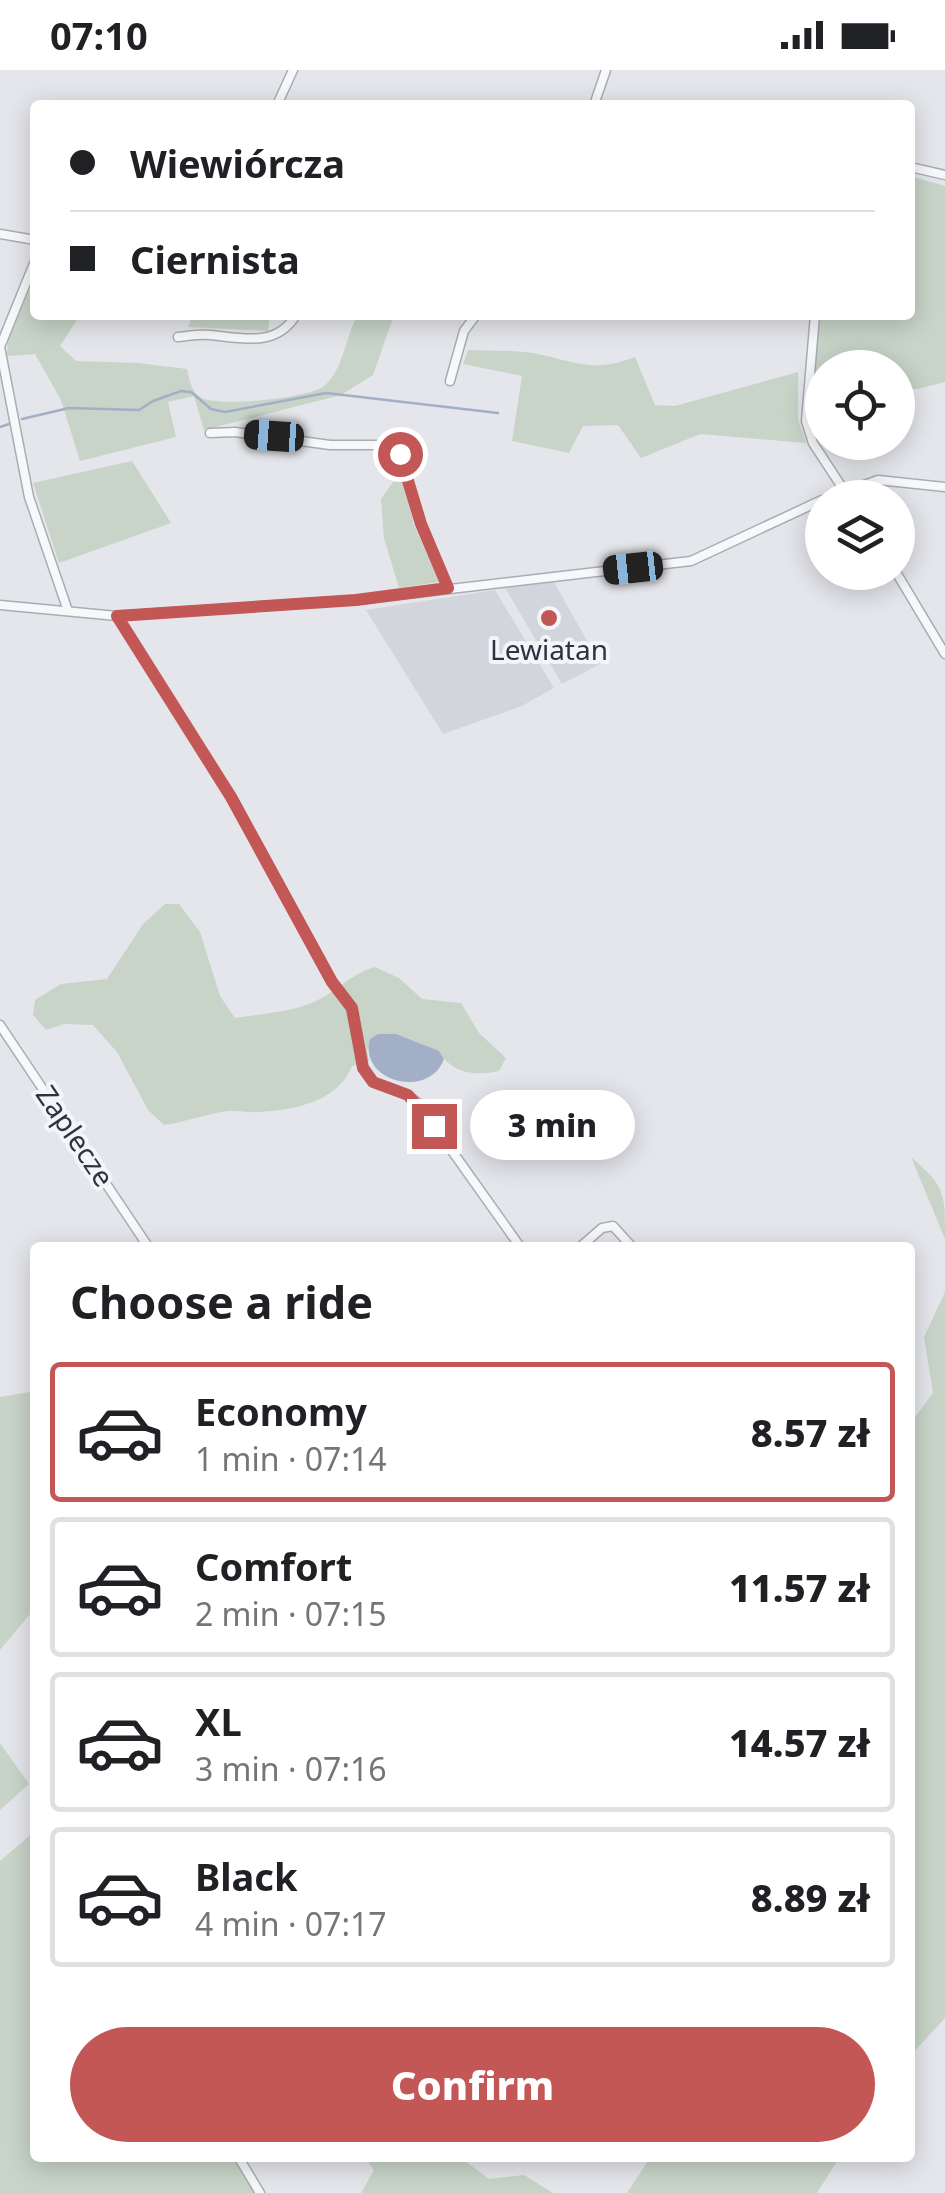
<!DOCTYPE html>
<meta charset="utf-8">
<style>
:root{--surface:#fff;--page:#f6f6f6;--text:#202124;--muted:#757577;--line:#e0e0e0;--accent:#c35756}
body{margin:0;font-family:"Noto Sans",sans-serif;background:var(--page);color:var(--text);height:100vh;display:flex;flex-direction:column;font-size:38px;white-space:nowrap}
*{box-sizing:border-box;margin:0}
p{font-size:32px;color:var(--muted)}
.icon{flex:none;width:55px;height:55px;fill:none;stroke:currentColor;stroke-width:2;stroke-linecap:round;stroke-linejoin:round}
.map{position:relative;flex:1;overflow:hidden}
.sheet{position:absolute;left:30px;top:1172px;width:885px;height:920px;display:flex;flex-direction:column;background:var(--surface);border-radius:10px;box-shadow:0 5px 25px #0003}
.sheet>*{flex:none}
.banner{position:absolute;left:30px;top:30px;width:885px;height:220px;border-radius:10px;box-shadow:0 5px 25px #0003;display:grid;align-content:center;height:220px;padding:0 40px;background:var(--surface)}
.fabs{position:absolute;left:805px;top:280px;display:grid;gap:20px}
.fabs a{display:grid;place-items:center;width:110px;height:110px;border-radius:50%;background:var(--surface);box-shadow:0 5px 25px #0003;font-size:50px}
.end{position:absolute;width:45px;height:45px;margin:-22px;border:12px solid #c35756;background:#fff;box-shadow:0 0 0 5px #fff}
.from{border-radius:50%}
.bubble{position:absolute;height:70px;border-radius:35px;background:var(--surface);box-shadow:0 5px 25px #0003;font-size:32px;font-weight:800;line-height:70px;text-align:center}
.car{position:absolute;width:30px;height:60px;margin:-30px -15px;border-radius:12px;box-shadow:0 0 8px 2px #0007;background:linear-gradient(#222 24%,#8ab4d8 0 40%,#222 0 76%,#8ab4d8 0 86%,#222 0)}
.banner b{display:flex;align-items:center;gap:35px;height:95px;font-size:38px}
.banner b+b{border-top:2px solid var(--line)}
.banner i{width:25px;height:25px;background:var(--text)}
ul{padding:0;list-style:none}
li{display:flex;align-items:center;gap:30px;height:140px;margin:0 20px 15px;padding:0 20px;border:5px solid var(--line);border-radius:10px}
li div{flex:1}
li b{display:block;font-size:38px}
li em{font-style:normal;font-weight:800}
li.on{border-color:var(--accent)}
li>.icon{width:90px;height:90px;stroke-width:1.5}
h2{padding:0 40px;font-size:45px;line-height:120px}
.primary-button{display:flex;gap:20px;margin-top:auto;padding:20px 40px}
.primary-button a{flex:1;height:115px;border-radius:60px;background:var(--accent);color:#fff;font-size:40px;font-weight:800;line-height:115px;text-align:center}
.status{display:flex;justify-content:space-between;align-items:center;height:70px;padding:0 50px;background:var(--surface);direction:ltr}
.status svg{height:28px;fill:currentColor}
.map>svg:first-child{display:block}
</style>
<div class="status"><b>07:10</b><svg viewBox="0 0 49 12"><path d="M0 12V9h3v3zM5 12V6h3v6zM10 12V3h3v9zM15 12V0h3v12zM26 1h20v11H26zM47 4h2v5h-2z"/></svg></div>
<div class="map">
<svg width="945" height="2123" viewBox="0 0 945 2123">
<rect width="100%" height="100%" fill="#e5e6eb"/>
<!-- built -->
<g fill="#d3d5dd">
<path d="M554,512L600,594L562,614L505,518Z"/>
<path d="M495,520L554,618L522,636L443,664L366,540Z"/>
</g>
<!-- green -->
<g fill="#c8d4c7">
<path d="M910,106L945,116V312L918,319H898V298H822V368L818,372L811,346L819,245H910Z"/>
<path d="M35,207V245H80L60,276L76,291L138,293L187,299C189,308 191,321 200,327C216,338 310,328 324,316C344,300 345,266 358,245H394L373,305L341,325L204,360L194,326L168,332L176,367L80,391L61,330L35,284L7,286L8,270Z"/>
<path d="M192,245H270L268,261L188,257Z"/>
<path d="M468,280C489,281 512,280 533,283C574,291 592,304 635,287L655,335L675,336L798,302V349L806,373L700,364L641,388L618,355L583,356L569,383L512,371L522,306L463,294Z"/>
<path d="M132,391L171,453L59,493L33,413Z"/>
<path d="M401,401L414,455L439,512L399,518L384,468L381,429Z"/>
<path d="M165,834H179L200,862L220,926L235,948C258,944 284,943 306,935C334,926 347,905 375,897L399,908L422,929L461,933L479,963L506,988L499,1001C475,1006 452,1004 439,981L367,979L369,991L352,996C338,1032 294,1040 259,1042C248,1043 237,1040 227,1041C206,1044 185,1052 164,1055L148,1040L117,982L93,955L64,954L46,960L33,945L35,930L61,914L107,909L143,854Z"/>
<path d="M911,1087C945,1117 945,1121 945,1169Z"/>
<path d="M945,1222V1948L910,1986V1354L933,1323L924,1267Z"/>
<path d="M35,1321V1538L0,1580V1327Z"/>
<path d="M0,1673L29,1714L0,1740Z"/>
<path d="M35,1761V2088H234L255,2123H0V1791Z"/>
<path d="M365,2088H461L489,2109L524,2105L553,2123H361L374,2100Z"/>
<path d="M650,2088H839L817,2123H627Z"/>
</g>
<!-- water -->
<path fill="#a3afc7" d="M378,964H396L439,981L444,989C429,1030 358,1012 370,969Z"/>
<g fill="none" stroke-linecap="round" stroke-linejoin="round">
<!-- stream -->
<g stroke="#a3afc7" stroke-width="2.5">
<path d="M22,349L69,338L139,340L153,331L181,321L191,322L211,339L225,342L326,323L498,343"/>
<path d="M0,357L9,354"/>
</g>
<defs>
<g id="street">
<path d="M277,35L293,0"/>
<path d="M594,35L606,0"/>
<path d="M910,97L945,105"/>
<path d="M0,164L35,170"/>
<path d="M35,191L0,277L29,427L68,541"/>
<path d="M815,245L806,351L813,373L849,428"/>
<path d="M178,267C188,266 199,264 210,265C242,268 276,278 296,245"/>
<path d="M450,311L464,261L476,245"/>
<path d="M210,363L235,362L330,375H391L400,385L421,454L448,517"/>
<path d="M829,428L878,410L945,417"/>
<path d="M896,502L945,584"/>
<path d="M0,535L117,546L356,530L691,491L822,430"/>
<path d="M117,546L231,727L332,912L351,938L363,997L373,1012L408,1025L418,1033L521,1178"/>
<path d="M0,955L149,1178"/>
<path d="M579,1178L602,1158L613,1156L633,1178"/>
<path d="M239,2088L260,2123"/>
</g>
</defs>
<!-- street casing -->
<use href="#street" stroke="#aaacb5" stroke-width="11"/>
<!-- street -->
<use href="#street" stroke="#f7f8fa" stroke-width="8"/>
</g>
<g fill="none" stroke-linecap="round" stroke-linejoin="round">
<!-- route -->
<path stroke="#c35756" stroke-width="12" d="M400,384L421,454L448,518L356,530L117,546L231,727L332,912L352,938L363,998L373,1012L408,1025L434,1056"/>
</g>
<!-- markers -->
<circle fill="#c35756" stroke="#f4f5f8" stroke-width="4" cx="549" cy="548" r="10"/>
<g text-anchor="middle" stroke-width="8" stroke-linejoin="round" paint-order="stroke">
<!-- poi labels -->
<g font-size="28" fill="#2e3242" stroke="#f4f5f8">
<text x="549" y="590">Lewiatan</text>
</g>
<!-- street labels -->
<g font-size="28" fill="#2e3242" stroke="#f4f5f8">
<text transform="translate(75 1066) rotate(56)" y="10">Zaplecze</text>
</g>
</g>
</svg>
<div class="fabs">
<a><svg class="icon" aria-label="locate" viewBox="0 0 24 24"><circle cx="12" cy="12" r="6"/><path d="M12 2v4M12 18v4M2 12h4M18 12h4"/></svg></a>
<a><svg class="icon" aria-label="layers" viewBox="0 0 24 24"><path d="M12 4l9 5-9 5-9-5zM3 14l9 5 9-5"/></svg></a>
</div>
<i class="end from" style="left:400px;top:384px"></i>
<i class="end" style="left:434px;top:1056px"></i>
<div class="bubble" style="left:470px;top:1020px;width:165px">3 min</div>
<i class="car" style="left:274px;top:366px;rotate:274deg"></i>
<i class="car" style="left:633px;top:498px;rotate:264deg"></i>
<div class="banner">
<b><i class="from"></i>Wiewiórcza</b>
<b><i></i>Ciernista</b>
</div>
<section class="sheet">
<h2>Choose a ride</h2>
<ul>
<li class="on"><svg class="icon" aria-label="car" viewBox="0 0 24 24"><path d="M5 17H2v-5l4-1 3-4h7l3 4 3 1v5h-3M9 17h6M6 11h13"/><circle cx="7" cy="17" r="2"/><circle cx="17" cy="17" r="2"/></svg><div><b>Economy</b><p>1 min · 07:14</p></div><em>8.57 zł</em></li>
<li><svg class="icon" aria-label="car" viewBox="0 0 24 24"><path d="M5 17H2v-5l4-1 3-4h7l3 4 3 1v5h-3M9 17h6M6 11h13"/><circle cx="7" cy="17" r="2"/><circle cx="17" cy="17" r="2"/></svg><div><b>Comfort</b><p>2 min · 07:15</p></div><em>11.57 zł</em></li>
<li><svg class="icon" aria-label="car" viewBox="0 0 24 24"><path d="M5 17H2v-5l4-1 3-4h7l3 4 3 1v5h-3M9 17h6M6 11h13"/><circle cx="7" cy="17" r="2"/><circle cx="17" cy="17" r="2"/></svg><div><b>XL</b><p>3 min · 07:16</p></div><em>14.57 zł</em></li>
<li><svg class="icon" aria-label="car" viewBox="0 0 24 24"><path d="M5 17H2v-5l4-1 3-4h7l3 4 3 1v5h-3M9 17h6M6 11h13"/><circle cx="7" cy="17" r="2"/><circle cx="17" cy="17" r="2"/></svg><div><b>Black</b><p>4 min · 07:17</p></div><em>8.89 zł</em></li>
</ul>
<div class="primary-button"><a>Confirm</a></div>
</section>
</div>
